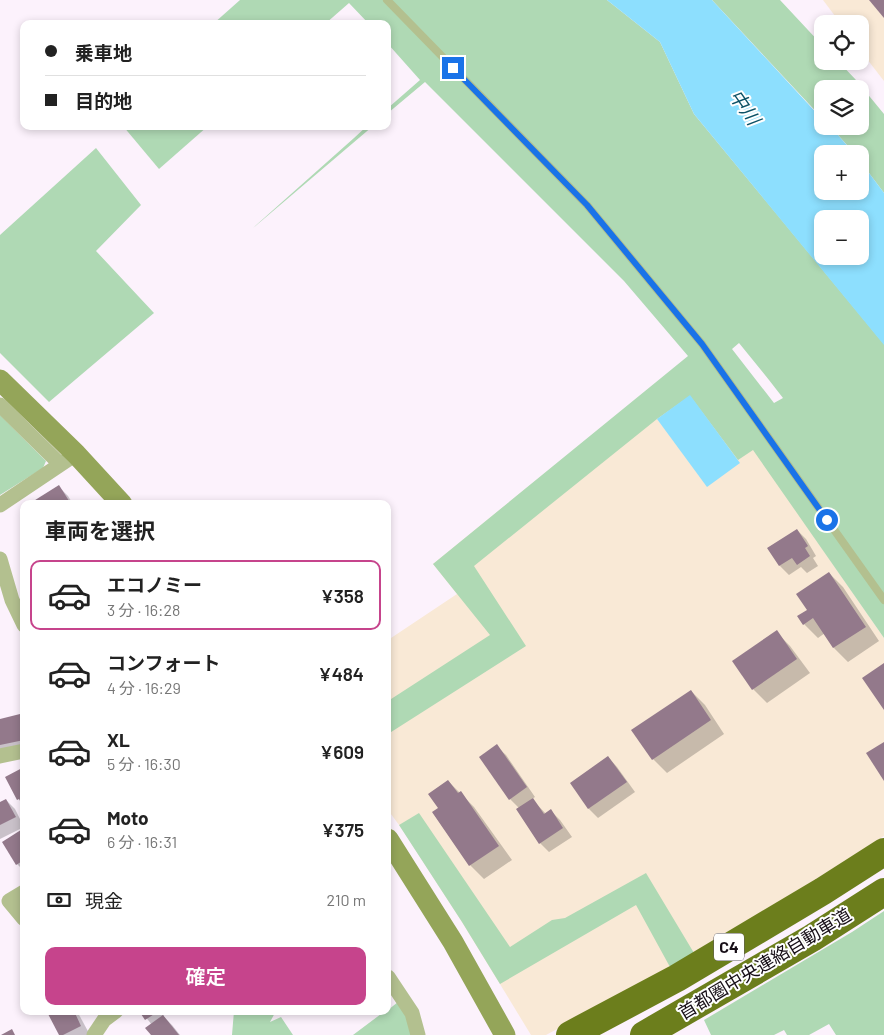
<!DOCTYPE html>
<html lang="ja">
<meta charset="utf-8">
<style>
:root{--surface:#fff;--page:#f6f6f6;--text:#222;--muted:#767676;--line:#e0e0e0;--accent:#c6448c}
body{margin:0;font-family:Barlow,"Noto Sans JP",sans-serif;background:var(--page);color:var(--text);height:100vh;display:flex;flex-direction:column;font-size:19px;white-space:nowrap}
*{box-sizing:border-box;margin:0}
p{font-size:16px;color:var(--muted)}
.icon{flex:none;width:28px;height:28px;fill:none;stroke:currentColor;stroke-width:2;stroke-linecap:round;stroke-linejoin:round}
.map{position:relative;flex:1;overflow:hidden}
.drawer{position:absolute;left:20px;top:500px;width:371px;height:515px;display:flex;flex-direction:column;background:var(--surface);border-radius:10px;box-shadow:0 2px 8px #0003}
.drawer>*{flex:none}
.guide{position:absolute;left:20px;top:20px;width:371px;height:110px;border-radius:10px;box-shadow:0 2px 8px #0003;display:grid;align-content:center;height:110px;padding:0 25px;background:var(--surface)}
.buttons{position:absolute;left:814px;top:15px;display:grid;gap:10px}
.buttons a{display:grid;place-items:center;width:55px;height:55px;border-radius:10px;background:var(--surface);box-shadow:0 2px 8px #0003;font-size:25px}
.end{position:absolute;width:22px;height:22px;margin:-11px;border:6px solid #1a73e8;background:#fff;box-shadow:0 0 0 2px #fff}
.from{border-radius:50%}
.guide b{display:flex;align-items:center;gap:18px;height:48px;font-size:19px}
.guide b+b{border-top:1px solid var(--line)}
.guide i{width:12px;height:12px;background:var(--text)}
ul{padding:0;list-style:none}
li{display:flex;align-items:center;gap:15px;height:70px;margin:0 10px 8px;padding:0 15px;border:2px solid transparent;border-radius:10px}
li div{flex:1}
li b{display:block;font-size:19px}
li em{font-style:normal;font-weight:600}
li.active{border-color:var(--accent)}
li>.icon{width:45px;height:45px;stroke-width:1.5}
h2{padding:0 25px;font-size:22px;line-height:60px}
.pay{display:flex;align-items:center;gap:12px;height:55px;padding:0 25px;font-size:19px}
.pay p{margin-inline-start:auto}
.action{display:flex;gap:10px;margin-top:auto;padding:10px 25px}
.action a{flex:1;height:58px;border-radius:10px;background:var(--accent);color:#fff;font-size:20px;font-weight:600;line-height:58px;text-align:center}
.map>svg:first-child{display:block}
</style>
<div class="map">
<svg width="884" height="1035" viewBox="0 0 884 1035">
<rect width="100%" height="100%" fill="#fcf2fc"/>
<!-- industrial -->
<g fill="#f9e9d6">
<path d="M823,0H884V81L860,50V24H841Z"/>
<path d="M689,356L884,638V836L783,900L690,956L617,997L546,1035H531L462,922L402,829L388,810V640L457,594L433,564Z"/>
</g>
<!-- green -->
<g fill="#afd9b4" fill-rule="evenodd">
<path d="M240,0H607L660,42L694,114L884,344V638L753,450L738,460L690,396L657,419L474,566L526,646L388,734V701L490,635L433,564L688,356L624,281L425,82L388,113V108L420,80L388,44V24H369L349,3L325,24H213ZM739,343L769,380L783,398L774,403L732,349Z"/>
<path d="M712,0H780L822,45V61H838L856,80L884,114V193L860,161V154H855L830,126H860V89H822V118Z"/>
<path d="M123,126H208L159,169Z"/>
<path d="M367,126H373L253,228L354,138Z"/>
<path d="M96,148L141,205L96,251L154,313L49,402L0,353V235Z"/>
<path d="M0,415L46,461L43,468L0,495Z"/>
<path d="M419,813L510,947L552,920L565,918L646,873L694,953L670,967L636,905L500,984L462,922L399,825Z"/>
<path d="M884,911V1035H836L829,1024L809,1035H787L784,1030L774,1035H711L704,1020L852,932Z"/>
<path d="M398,1002L407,1018L413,1035H353L385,1011H388V1010Z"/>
<path d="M234,1011H276L270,1022L281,1017L293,1035H232Z"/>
</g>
<!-- water -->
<g fill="#8ddffe" fill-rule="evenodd">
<path d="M607,0H712L822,119V126H830L852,151L855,154H822V191H860V161L884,193V345L694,114L660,42ZM822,219H860V256H822Z"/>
<path d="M690,395L740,463L707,487L657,419Z"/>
</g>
<!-- shadow -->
<g fill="#0003">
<path d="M59,487L68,496L73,504H35Z"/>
<path d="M797,530L806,539L816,556L813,558L818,566L807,573L801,567L789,575L780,566L768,548Z"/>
<path d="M829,573L843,587L879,641L848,662L834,648L825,633L818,638L804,624L808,610Z"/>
<path d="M776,632L790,646L810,673L767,703L753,689Z"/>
<path d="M691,691L705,705L724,734L667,773L653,759Z"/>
<path d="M24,715V751L0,754V721Z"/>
<path d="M496,746L506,755L535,797L532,799L546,814L551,811L560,820L572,837L549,852L540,843L520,809L510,799Z"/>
<path d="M608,757L617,767L635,792L598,818L589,809L571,783Z"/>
<path d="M448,781L474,807L512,860L484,879L470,865L433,813L440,808Z"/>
<path d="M6,800L15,809L24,827L0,839V803Z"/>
<path d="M24,830V871L17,864Z"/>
<path d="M51,1011H77L90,1035H61Z"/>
<path d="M141,1011H164L166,1013L163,1016L172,1025L180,1035H152V1025Z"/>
</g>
<!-- building -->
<g fill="#93798b">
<path d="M869,0H884V18Z"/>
<path d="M59,485L71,504H34L32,502Z"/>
<path d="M797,529L808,546L805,548L810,556L797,565L792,558L779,566L767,548Z"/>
<path d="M829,572L866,627L833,648L813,618L803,625L797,616L807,610L796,594Z"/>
<path d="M777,630L797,659L752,690L732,661Z"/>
<path d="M884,663V710L862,678Z"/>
<path d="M691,690L711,720L652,760L631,730Z"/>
<path d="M24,713V740L0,745V719Z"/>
<path d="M884,742V781L866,753Z"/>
<path d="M497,744L527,787L509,800L479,757Z"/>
<path d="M608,756L627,782L588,809L570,783Z"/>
<path d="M24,767V808L19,799L17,800L5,777Z"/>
<path d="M448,780L458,793L461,791L499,846L469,866L432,812L438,808L428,794Z"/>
<path d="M533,798L544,814L551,809L563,828L539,844L516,809Z"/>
<path d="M6,799L16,817L0,825V802Z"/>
<path d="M24,828V860L16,865L2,842Z"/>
<path d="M48,1011H74L81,1026L63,1035H59L47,1012Z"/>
<path d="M139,1011H159L145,1020Z"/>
<path d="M163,1015L179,1035H151L145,1028Z"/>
<path d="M12,1029L15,1035H1Z"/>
</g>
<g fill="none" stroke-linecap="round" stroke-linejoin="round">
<!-- lane -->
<path stroke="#b3c08f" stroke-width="8" d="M387,0L587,205L702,344L884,600"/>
<!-- street -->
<g stroke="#b3c08f" stroke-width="15">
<path d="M0,405L60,464"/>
<path d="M0,505L76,454"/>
<path d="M0,559L12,600L24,625"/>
<path d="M0,756L24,751"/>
<path d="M24,892L9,901L24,919"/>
<path d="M388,977L412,1013L418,1035"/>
<path d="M94,1035L104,1020L116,1011"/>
</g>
<!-- secondary -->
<g stroke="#94a559" stroke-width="21">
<path d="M0,380L76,454L122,504"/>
<path d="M388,839L453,942L505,1035"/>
</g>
<!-- highway -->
<g stroke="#6c7e1c" stroke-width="28">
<path d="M570,1035L677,978L823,891L884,852"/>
<path d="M644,1035L812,938L884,892"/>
</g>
</g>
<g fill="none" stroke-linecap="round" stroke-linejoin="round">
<!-- route -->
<path stroke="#1a73e8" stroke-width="6" d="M453,68L587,205L702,344L827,520"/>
</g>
<g text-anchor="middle" stroke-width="4" stroke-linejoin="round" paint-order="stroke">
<!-- shield labels -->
<rect fill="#fff" stroke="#5c565c" stroke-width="1" x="714" y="933.5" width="30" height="27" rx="4"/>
<g font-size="16" font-weight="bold" fill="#160e16">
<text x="729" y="953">C4</text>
</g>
<!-- street labels -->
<g font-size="18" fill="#160e16" stroke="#fff">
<text transform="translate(765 964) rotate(-31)" y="6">首都圏中央連絡自動車道</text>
</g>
<!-- water labels -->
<g font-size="19" font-style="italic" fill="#0c5267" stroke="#fff">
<text transform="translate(745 107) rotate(55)" y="7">中川</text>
</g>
</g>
</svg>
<div class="buttons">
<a><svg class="icon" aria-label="locate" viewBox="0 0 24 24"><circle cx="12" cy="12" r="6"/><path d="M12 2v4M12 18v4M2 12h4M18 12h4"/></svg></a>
<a><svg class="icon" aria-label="layers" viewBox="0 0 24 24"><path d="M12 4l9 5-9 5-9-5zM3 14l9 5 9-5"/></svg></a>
<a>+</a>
<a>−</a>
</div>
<i class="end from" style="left:827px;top:520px"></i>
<i class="end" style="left:453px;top:68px"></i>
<div class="guide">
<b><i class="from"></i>乗車地</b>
<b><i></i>目的地</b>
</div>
<section class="drawer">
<h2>車両を選択</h2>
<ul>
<li class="active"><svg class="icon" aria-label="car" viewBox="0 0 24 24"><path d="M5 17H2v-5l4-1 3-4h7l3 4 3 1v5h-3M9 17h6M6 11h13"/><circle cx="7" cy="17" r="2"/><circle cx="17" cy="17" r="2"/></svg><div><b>エコノミー</b><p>3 分 · 16:28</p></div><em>¥358</em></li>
<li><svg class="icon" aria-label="car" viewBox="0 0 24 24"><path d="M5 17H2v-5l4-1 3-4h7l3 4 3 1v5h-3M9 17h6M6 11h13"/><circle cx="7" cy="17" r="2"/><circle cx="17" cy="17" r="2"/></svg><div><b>コンフォート</b><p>4 分 · 16:29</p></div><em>¥484</em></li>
<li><svg class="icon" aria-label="car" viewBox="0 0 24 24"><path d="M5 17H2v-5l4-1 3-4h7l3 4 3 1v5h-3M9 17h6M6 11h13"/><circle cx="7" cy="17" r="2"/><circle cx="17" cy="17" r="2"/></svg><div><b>XL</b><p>5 分 · 16:30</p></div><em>¥609</em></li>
<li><svg class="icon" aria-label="car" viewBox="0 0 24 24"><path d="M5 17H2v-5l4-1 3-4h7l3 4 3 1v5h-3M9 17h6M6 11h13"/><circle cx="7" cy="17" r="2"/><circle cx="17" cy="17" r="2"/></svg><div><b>Moto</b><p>6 分 · 16:31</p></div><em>¥375</em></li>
</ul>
<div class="pay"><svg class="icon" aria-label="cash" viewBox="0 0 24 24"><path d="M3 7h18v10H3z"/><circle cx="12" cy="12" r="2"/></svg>現金<p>210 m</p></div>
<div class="action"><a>確定</a></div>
</section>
</div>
